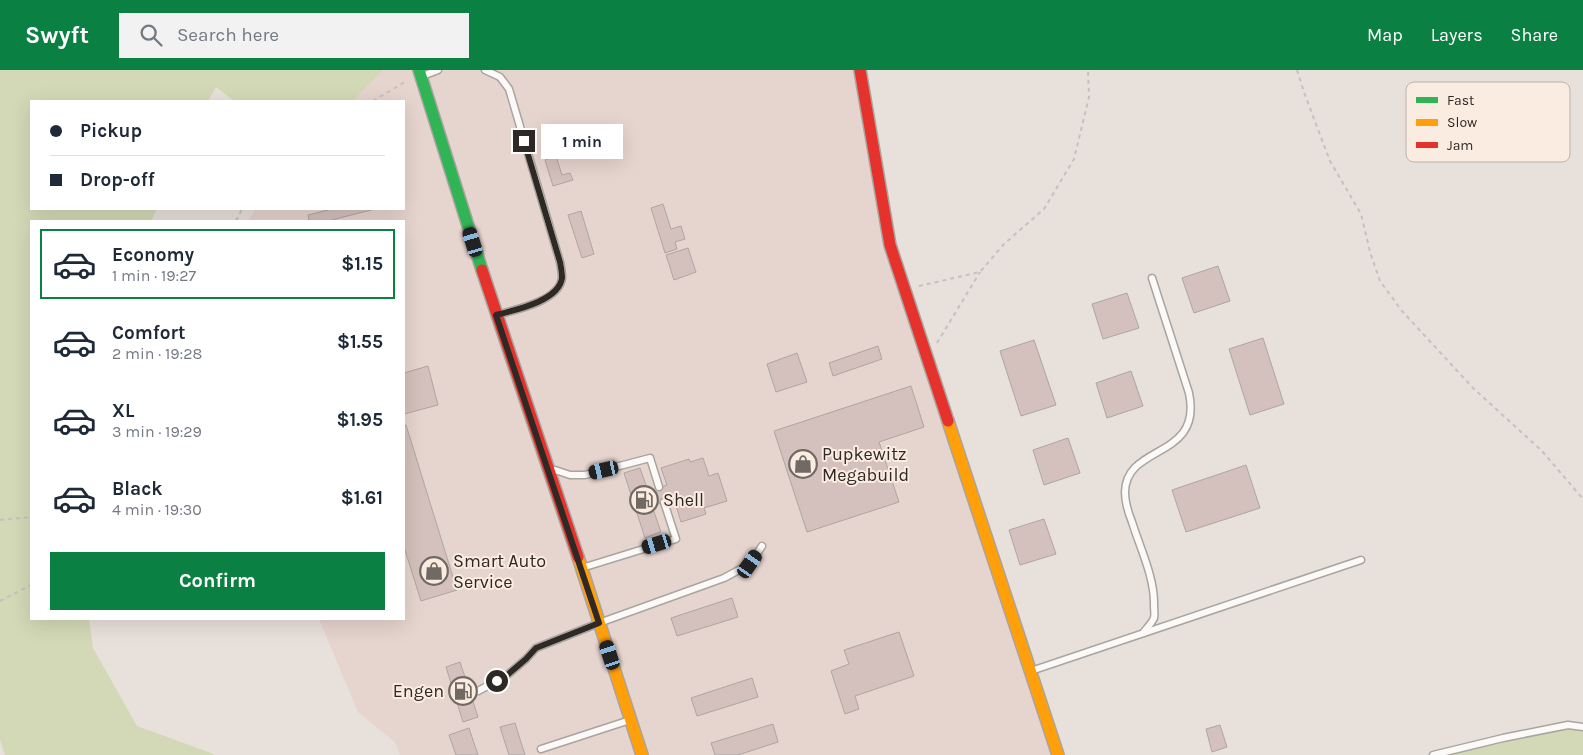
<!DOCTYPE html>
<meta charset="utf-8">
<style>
:root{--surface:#fff;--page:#f2f2f3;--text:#1f2937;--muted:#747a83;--line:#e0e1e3;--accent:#0b8043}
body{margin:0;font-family:Karla,sans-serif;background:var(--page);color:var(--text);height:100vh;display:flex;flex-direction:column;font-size:19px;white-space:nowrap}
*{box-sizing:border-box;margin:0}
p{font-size:16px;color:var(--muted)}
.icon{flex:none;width:28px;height:28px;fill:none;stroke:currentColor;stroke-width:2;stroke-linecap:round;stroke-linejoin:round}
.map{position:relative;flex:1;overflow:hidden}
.details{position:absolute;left:30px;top:150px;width:375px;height:400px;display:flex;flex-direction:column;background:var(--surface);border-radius:0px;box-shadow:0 5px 20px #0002}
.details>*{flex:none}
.top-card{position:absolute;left:30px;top:30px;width:375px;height:110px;border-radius:0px;box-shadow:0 5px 20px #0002;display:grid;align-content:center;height:110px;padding:0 20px;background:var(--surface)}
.end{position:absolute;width:22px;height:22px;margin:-11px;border:6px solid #2f2925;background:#fff;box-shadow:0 0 0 2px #fff}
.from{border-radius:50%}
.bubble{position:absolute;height:35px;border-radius:0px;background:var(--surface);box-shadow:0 5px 20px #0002;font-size:16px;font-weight:700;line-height:35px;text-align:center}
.car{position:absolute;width:15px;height:30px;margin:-15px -8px;border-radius:6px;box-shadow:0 0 4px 1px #0007;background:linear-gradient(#222 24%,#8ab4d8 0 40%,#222 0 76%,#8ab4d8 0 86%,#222 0)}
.top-card b{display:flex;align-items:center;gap:18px;height:48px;font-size:19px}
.top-card b+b{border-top:1px solid var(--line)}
.top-card i{width:12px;height:12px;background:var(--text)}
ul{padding:9px 0 0;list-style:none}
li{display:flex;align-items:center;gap:15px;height:70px;margin:0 10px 8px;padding:0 10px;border:2px solid transparent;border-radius:0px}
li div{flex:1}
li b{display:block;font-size:19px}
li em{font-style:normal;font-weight:700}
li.active{border-color:var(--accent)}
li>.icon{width:45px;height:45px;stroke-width:1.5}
.action{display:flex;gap:10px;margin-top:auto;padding:10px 20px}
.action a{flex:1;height:58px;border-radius:0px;background:var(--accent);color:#fff;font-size:20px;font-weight:700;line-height:58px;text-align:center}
header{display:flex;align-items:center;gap:30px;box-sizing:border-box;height:70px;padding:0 25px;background:var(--accent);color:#fff}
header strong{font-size:24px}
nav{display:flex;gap:28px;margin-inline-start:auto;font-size:18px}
.search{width:350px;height:45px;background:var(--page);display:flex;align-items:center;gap:12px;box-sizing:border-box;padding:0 18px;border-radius:0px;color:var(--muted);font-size:19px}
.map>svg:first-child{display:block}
</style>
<header>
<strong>Swyft</strong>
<div class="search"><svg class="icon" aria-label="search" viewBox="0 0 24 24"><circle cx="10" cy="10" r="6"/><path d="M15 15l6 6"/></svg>Search here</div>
<nav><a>Map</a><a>Layers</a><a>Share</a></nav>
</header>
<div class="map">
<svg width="1583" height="685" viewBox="0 0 1583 685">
<rect width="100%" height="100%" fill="#e8e0da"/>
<!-- commercial -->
<path fill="#e6d4ce" d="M383,0H860L890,175L1058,685H400L395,672L358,642L319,549H404V151H248L256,139H404V31H353Z"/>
<!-- green -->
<g fill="#d3d9b6">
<path d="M0,0H383L353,31H234L216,17L208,31H31V139H157L151,151H31V549H89L93,578L137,656L211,683L214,685H5L0,670Z"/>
<path d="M1568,655L1583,657V685H1433Z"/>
</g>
<!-- building -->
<g fill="#d4c0bd" stroke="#ada6a2">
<path d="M556,86L562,105L570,103L573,110L553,116L545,90Z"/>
<path d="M663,134L671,159L681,156L685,169L675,172L677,179L665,183L651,138Z"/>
<path d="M332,139H375L328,151H309L308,145Z"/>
<path d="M581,141L594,184L582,188L568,145Z"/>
<path d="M688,178L696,202L674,210L666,185Z"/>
<path d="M1218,196L1230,231L1194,243L1182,208Z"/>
<path d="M1127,223L1139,258L1103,269L1092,234Z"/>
<path d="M1263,268L1284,334L1250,345L1229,279Z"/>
<path d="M1034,270L1056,335L1021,346L1000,281Z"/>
<path d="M878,276L882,289L833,306L829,293Z"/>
<path d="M797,283L807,312L776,322L767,294Z"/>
<path d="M428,296L438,335L404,344V303Z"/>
<path d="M1131,301L1143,336L1107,348L1096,313Z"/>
<path d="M911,316L924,357L879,372L899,432L807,462L774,361Z"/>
<path d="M406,355L457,520L421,531L404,477V356Z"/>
<path d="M1068,368L1080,403L1044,415L1033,380Z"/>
<path d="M703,388L709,406L718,403L727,431L704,438L706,444L681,452L674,429L652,436L661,462L645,468L624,403L640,398L648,421L667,415L661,398L689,389L690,392Z"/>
<path d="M1246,395L1260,438L1186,462L1172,420Z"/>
<path d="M1044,449L1056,484L1020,495L1009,460Z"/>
<path d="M732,528L738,547L677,566L671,548Z"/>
<path d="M899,562L914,606L855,626L859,639L845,644L831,601L849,594L844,580Z"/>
<path d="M460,592L478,647L463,652L446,597Z"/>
<path d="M752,608L758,627L697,646L691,628Z"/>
<path d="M515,653L525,685H509L500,657Z"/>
<path d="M773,654L778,672L738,685H715L711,673Z"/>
<path d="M1220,655L1227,677L1212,682L1206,659Z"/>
<path d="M469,658L478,685H456L449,665Z"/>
</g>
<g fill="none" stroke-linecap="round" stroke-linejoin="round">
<defs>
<g id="lane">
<path d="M485,0L500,7L509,19L560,192C561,197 562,203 562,208C559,231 518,239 500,244"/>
<path d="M425,5L438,0"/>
<path d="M555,400L570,405H585L650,388L659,417"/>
<path d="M585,497L676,469L664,432"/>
<path d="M1143,563C1146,559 1152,553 1154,548C1155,544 1154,539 1154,536C1155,508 1140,478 1132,452C1128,442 1125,432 1125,422C1126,373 1203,390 1189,323L1152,208"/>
<path d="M1031,601L1361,490"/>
<path d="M478,621L506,606L526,589L536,578L599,553L724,508L750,494L762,476"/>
<path d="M541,679L627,651"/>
<path d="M1433,685L1503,668L1568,655L1583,657"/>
</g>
<path id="fast" d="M419,0L482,200"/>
<g id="slow">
<path d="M948,351L1058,685"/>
<path d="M578,487L642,685"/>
</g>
<g id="jam">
<path d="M860,0L890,175L948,351"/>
<path d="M482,200L578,487"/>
</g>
</defs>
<!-- lane casing -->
<use href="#lane" stroke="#aaa49f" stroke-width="9"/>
<!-- fast casing -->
<use href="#fast" stroke="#aaa49f" stroke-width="14"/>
<!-- slow casing -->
<use href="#slow" stroke="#aaa49f" stroke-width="14"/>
<!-- jam casing -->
<use href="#jam" stroke="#aaa49f" stroke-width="14"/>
<!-- path -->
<g stroke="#c4c1bf" stroke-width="2" stroke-dasharray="4 4" stroke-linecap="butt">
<path d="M1297,0L1305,25L1330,91L1361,144L1370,182L1380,211L1402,241L1473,318L1542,381L1583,429"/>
<path d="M373,31L405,12"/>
<path d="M236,151L242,139"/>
<path d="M919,216L980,202L1004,174L1044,139L1074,89L1089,27L1088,0"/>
<path d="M937,273L980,202"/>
<path d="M0,450L31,447"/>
<path d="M0,531L31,515"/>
</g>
<!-- lane -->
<use href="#lane" stroke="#fcfaf9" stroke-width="6"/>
<!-- fast -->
<use href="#fast" stroke="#30b455" stroke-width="11"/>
<!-- slow -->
<use href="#slow" stroke="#ff9f0a" stroke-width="11"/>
<!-- jam -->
<use href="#jam" stroke="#e5322d" stroke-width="11"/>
</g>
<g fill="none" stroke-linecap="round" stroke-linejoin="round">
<!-- route -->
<path stroke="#2f2925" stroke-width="6" d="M497,611L506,606L526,589L536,578L599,553L496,245C515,240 559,231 562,208C562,203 561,197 560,192L524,71"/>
</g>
<!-- icons -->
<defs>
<symbol id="shop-ring" viewBox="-11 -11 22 22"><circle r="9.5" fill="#fbece1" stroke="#706964" stroke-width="1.5"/><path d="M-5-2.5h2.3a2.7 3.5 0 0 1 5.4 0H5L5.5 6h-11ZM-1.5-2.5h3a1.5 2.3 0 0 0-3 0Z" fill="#706964"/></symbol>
<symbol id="fuel-ring" viewBox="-11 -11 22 22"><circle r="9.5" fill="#fbece1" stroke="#706964" stroke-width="1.5"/><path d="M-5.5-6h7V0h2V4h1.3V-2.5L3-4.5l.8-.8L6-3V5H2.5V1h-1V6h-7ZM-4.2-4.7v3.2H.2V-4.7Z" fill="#706964"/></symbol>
</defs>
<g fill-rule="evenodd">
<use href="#shop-ring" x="787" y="378" width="32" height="32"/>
<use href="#fuel-ring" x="628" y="414" width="32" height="32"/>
<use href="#shop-ring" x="418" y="485" width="32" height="32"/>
<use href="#fuel-ring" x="447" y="605" width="32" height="32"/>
</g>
<g text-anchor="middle" stroke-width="4" stroke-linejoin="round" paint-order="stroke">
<!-- poi labels -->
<g font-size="18" fill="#2f2925" stroke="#fbece1" text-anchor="start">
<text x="822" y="390">Pupkewitz<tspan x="822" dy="21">Megabuild</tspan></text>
<text x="663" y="436">Shell</text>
<text x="453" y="497">Smart Auto<tspan x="453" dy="21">Service</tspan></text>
<text x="444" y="627" text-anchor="end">Engen</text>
</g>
</g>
<!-- legend -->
<rect x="1406" y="12" width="164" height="80" rx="8" fill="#fbece1" stroke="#beb2a9" stroke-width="1"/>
<rect x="1416" y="27" width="22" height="6" fill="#30b455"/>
<rect x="1416" y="49" width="22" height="7" fill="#ff9f0a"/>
<rect x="1416" y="72" width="22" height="6" fill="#e5322d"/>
<g font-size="14" fill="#2f2925">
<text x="1447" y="35">Fast</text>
<text x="1447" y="57">Slow</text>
<text x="1447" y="80">Jam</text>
</g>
</svg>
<i class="end from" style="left:497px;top:611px"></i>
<i class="end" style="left:524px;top:71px"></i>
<div class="bubble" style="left:541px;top:54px;width:82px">1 min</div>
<i class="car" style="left:473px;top:172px;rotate:343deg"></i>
<i class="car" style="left:604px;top:400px;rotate:257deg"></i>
<i class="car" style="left:657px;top:474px;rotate:253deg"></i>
<i class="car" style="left:750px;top:494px;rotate:35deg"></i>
<i class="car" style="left:610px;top:585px;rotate:342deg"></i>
<div class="top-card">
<b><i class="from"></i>Pickup</b>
<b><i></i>Drop-off</b>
</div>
<section class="details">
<ul>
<li class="active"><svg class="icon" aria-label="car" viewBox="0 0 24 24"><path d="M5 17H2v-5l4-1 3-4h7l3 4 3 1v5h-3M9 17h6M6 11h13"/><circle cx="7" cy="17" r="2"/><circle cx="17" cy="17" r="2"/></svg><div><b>Economy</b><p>1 min · 19:27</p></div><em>$1.15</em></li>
<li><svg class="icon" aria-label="car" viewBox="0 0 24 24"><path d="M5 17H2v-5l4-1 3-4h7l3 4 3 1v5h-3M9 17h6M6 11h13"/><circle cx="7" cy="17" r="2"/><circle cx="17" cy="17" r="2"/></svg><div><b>Comfort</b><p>2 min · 19:28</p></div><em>$1.55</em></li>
<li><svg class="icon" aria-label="car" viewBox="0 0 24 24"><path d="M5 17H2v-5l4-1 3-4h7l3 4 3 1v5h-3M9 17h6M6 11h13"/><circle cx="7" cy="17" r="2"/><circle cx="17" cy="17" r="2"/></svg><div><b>XL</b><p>3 min · 19:29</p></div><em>$1.95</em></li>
<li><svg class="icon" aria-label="car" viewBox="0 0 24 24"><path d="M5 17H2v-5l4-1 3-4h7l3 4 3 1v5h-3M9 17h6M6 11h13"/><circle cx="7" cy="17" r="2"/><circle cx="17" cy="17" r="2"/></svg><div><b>Black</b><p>4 min · 19:30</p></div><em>$1.61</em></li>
</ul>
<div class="action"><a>Confirm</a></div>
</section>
</div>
